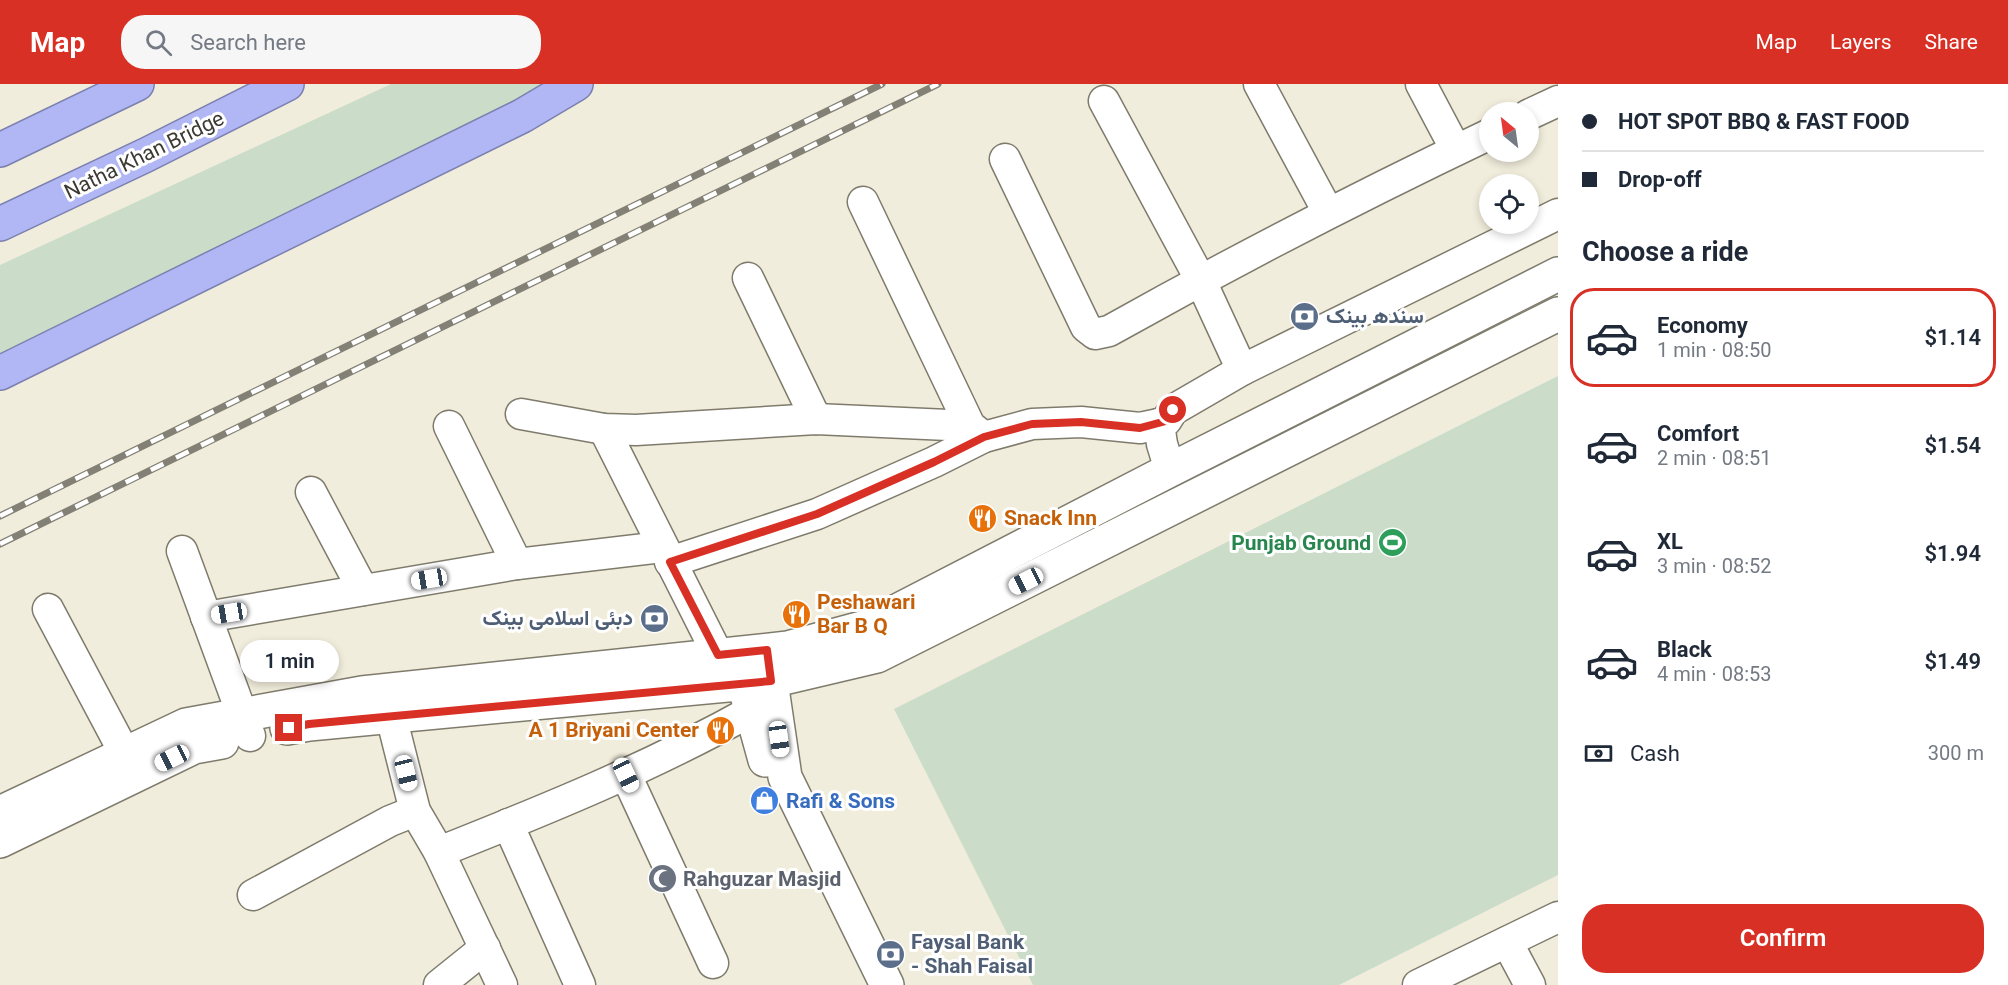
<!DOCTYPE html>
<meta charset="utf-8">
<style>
:root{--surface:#fff;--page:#f6f6f7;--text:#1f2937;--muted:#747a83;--line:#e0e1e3;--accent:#d93025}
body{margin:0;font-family:Roboto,Vazirmatn,sans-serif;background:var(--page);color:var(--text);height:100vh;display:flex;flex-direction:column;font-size:22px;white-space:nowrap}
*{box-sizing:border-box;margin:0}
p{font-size:20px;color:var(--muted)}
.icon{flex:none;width:33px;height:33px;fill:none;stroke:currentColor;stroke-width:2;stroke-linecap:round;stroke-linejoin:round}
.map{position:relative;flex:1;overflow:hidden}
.panel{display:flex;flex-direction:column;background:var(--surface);width:450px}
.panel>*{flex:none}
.top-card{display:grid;align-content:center;height:132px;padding:0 24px;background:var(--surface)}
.needle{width:39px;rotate:331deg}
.buttons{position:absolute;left:1479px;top:18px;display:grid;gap:12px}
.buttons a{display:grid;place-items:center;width:60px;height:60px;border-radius:50%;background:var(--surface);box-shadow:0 3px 9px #0003;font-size:30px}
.end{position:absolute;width:27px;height:27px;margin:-14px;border:8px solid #d93025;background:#fff;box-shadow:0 0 0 3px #fff}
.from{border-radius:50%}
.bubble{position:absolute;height:42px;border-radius:21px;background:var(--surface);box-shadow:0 3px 9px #0003;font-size:20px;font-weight:600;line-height:42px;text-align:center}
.car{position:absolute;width:18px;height:36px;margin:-18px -9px;border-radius:8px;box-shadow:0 0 4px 2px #0007;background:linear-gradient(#fff 24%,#345 0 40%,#fff 0 76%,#345 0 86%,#fff 0)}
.top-card b{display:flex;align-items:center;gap:21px;height:57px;font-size:22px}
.top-card b+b{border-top:2px solid var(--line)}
.top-card i{width:15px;height:15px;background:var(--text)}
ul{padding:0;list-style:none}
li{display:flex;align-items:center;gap:18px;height:99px;margin:0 12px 9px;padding:0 12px;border:3px solid transparent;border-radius:24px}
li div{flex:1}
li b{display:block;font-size:22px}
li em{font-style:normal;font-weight:600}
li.selected{border-color:var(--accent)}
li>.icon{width:54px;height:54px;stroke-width:1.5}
h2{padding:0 24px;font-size:27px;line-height:72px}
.pay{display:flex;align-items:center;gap:15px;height:66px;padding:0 24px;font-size:22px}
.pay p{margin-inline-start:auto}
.button{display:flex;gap:12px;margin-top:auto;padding:12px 24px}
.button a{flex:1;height:69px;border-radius:24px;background:var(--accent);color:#fff;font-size:24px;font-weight:600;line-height:69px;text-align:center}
header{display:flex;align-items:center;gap:36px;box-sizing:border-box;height:84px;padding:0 30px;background:var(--accent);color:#fff}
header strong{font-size:28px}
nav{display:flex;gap:33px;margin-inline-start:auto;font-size:21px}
.search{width:420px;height:54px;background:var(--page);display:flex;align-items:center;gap:15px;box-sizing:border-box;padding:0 21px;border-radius:24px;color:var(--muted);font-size:22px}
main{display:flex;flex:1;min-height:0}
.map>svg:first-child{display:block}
</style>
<header>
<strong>Map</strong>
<div class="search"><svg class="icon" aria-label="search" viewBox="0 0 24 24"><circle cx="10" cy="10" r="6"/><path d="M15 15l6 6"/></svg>Search here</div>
<nav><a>Map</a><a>Layers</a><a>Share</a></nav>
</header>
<main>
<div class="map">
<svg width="1558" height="901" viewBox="0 0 1558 901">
<rect width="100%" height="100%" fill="#f1eddc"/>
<!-- green -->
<g fill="#cbddc8">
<path d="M391,0H551L0,273V181Z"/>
<path d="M1558,292V791L1339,901H1033L894,625Z"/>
</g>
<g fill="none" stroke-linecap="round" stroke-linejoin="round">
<defs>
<g id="minor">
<path d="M1259,0L1328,128"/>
<path d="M1421,0L1456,66"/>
<path d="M1104,17L1200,195L1242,286"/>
<path d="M1528,31L1558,17"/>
<path d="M1005,75L1086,243L1095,250L1109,247C1234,177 1360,112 1490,50"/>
<path d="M863,118L970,342L984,353"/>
<path d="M748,194L816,335"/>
<path d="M521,330L604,345L636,346L816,335L970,342"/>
<path d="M449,342L517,480"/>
<path d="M604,345L718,571"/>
<path d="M1170,386L1162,360L1159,340L1166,337L1173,326L1242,286L1558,130"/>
<path d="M311,408L363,506"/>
<path d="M182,467L250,652"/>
<path d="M670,478L817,430L934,378L984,353L1032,340L1081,338L1140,344L1159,340"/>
<path d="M48,525L125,670"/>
<path d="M206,533L517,480L662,463"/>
<path d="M391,632L415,727L439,768L502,901"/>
<path d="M626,691L713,879"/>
<path d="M508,740L580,901"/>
<path d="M439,768C545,726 651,683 751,627"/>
<path d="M253,811L390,737L415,727"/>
<path d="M1507,858L1530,901"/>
<path d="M439,901L485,864"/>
<path d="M1418,901L1558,833"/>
</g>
<g id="tertiary">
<path d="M768,577L785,693L887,901"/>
<path d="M741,578L744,600L765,676"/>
<path d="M287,644L309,640L771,597L877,572L1558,230"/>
<path d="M0,729L186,641L362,609L788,564L866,543L1170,386L1558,190"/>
<path d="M0,757L194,663L222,658"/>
</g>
<g id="trunk">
<path d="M0,66L137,0"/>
<path d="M0,140L146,71L287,0"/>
<path d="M0,289L522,32L576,0"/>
</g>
</defs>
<!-- minor casing -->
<use href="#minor" stroke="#7f7b6c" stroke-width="33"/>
<!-- tertiary casing -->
<use href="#tertiary" stroke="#7f7b6c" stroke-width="36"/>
<!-- trunk casing -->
<use href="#trunk" stroke="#7b80af" stroke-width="36"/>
<!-- minor -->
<use href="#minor" stroke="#fff" stroke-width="30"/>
<!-- tertiary -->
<use href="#tertiary" stroke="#fff" stroke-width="33"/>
<!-- trunk -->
<use href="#trunk" stroke="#b0b7f4" stroke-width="33"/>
<defs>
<g id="rail">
<path d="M0,432L882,0"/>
<path d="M0,460L938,0"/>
</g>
</defs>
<!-- rail casing -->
<use href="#rail" stroke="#838176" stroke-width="7"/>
<!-- rail -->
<use href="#rail" stroke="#fff" stroke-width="4.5" stroke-dasharray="14" stroke-linecap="butt"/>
</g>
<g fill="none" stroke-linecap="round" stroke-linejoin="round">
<!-- route -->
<path stroke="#d93025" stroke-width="8" d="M289,644L309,640L771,597L767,566L718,571L670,478L817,430L934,378L984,353L1032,340L1081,338L1140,344L1166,337L1173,326"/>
</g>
<!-- icons -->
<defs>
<symbol id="bank-disc" viewBox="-11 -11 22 22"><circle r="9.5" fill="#5c6f8a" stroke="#fff"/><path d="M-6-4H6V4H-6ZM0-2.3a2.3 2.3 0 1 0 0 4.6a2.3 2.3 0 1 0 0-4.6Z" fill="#fff"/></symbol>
<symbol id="restaurant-disc" viewBox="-11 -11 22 22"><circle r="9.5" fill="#e8710a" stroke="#fff"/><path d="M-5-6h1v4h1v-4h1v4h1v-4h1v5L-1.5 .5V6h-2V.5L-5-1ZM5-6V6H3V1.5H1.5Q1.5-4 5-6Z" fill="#fff"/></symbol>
<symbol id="stadium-disc" viewBox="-11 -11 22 22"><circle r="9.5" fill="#2e9e5b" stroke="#fff"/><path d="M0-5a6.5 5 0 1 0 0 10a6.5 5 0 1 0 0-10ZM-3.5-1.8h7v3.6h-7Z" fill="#fff"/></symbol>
<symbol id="shop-disc" viewBox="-11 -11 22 22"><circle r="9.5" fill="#3f7fe0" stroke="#fff"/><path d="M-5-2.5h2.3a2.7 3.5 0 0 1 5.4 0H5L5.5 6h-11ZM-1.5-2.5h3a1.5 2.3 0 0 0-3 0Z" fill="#fff"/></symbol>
<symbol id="mosque-disc" viewBox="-11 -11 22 22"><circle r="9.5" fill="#6b7280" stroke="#fff"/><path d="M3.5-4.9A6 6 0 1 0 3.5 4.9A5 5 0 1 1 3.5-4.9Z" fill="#fff"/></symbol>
</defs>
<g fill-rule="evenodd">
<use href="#bank-disc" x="1288" y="216" width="33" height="33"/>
<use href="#restaurant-disc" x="966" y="418" width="33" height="33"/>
<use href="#stadium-disc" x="1376" y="442" width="33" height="33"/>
<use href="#restaurant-disc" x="780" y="514" width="33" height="33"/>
<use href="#bank-disc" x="638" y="518" width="33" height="33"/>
<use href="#restaurant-disc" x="704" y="630" width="33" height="33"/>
<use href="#shop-disc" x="748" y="700" width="33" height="33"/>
<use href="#mosque-disc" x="646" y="778" width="33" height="33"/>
<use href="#bank-disc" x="874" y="854" width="33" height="33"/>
</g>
<g text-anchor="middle" stroke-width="6" stroke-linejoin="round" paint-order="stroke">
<!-- street labels -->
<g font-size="21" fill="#3b3a33" stroke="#fff">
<text transform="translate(144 71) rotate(-26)" y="7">Natha Khan Bridge</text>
</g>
<!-- service labels -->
<g font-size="21" font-weight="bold" fill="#4e5e75" stroke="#fff" text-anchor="start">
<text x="1326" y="239">سندھ بینک</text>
<text x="633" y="541" text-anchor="end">دبئی اسلامی بینک</text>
<text x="911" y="865">Faysal Bank<tspan x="911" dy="24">- Shah Faisal</tspan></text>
</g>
<!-- food labels -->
<g font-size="21" font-weight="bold" fill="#c56008" stroke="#fff" text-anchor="start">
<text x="1004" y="441">Snack Inn</text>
<text x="817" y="525">Peshawari<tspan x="817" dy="24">Bar B Q</tspan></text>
<text x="699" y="653" text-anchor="end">A 1 Briyani Center</text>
</g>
<!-- leisure labels -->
<g font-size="21" font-weight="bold" fill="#27864d" stroke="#fff" text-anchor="end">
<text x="1371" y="466">Punjab Ground</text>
</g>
<!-- shop labels -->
<g font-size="21" font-weight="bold" fill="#366cbe" stroke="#fff" text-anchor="start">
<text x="786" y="724">Rafi &amp; Sons</text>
</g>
<!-- worship labels -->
<g font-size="21" font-weight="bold" fill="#5b616d" stroke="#fff" text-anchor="start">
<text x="683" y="802">Rahguzar Masjid</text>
</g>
</g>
</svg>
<div class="buttons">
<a><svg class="needle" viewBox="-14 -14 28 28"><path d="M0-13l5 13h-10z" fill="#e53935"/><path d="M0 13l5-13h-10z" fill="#747a83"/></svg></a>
<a><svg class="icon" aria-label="locate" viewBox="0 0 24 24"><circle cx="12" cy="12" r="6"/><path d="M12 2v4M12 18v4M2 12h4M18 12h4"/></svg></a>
</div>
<i class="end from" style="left:1173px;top:326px"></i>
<i class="end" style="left:289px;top:644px"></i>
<div class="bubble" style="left:240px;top:556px;width:99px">1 min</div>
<i class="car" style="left:429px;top:495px;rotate:260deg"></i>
<i class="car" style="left:1026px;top:497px;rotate:243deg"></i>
<i class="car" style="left:229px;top:529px;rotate:261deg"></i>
<i class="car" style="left:779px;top:655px;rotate:172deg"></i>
<i class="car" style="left:172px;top:674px;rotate:244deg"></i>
<i class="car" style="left:406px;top:689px;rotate:166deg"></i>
<i class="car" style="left:626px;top:691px;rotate:155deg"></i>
</div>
<section class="panel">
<div class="top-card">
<b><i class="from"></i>HOT SPOT BBQ &amp; FAST FOOD</b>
<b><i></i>Drop-off</b>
</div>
<h2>Choose a ride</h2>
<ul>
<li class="selected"><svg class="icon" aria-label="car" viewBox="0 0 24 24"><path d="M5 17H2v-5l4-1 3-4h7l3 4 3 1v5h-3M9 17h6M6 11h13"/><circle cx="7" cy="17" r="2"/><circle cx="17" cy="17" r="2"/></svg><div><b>Economy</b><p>1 min · 08:50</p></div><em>$1.14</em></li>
<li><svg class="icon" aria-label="car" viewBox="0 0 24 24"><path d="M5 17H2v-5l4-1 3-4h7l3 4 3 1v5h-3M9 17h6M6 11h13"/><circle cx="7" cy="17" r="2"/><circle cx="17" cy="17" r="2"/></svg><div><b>Comfort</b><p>2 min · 08:51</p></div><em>$1.54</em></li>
<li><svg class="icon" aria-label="car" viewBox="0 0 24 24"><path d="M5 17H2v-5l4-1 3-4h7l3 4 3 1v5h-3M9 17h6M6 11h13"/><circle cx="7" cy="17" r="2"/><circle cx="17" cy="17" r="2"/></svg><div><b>XL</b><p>3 min · 08:52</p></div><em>$1.94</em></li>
<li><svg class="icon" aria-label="car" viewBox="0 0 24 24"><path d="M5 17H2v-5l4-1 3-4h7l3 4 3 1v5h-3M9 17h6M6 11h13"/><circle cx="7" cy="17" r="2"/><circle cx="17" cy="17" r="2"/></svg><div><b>Black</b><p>4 min · 08:53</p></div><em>$1.49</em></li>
</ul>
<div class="pay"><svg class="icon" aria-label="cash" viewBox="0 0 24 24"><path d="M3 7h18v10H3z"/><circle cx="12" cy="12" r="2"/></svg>Cash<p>300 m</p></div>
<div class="button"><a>Confirm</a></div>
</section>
</main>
